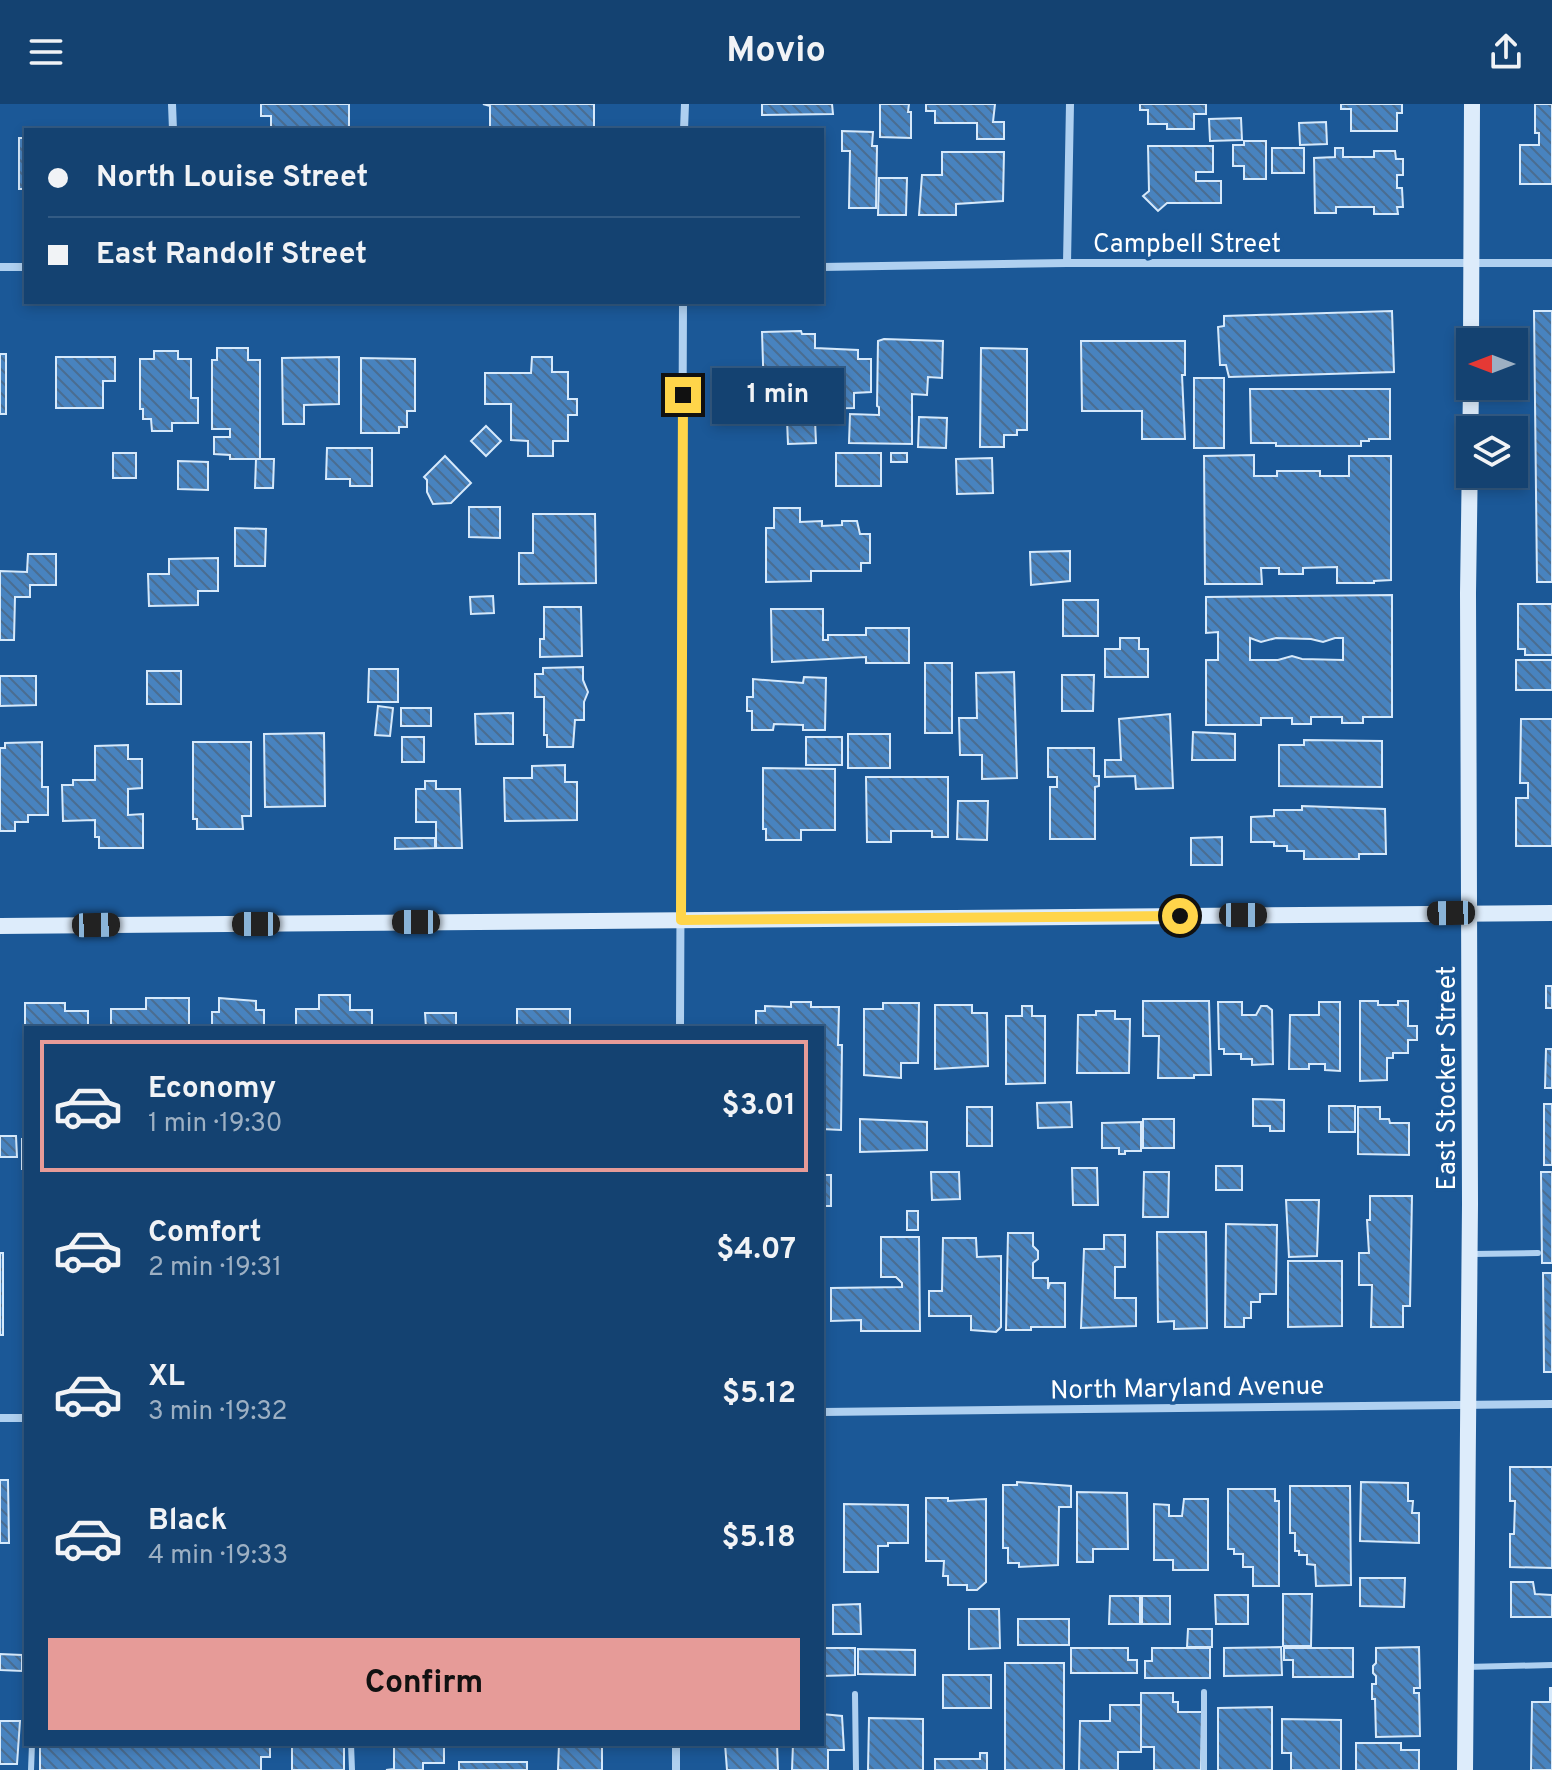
<!DOCTYPE html>
<meta charset="utf-8">
<style>
:root{--surface:#144271;--page:#214d79;--text:#f1f3f6;--muted:#9db0c3;--line:#335b84;--accent:#e69b98}
body{margin:0;font-family:Overpass,sans-serif;background:var(--page);color:var(--text);height:100vh;display:flex;flex-direction:column;font-size:30px;white-space:nowrap}
*{box-sizing:border-box;margin:0}
p{font-size:26px;color:var(--muted)}
.icon{flex:none;width:44px;height:44px;fill:none;stroke:currentColor;stroke-width:2;stroke-linecap:round;stroke-linejoin:round}
.map{position:relative;flex:1;overflow:hidden}
.drawer{position:absolute;left:24px;top:922px;width:800px;height:720px;display:flex;flex-direction:column;background:var(--surface);border-radius:0px;box-shadow:0 4px 12px #0003,0 0 0 2px var(--line)}
.drawer>*{flex:none}
.top-card{position:absolute;left:24px;top:24px;width:800px;height:176px;border-radius:0px;box-shadow:0 4px 12px #0003,0 0 0 2px var(--line);display:grid;align-content:center;height:176px;padding:0 24px;background:var(--surface)}
.needle{width:52px;rotate:270deg}
.controls{position:absolute;left:1456px;top:224px;display:grid;gap:16px}
.controls a{display:grid;place-items:center;width:72px;height:72px;border-radius:0px;background:var(--surface);box-shadow:0 4px 12px #0003,0 0 0 2px var(--line);font-size:40px}
.end{position:absolute;width:36px;height:36px;margin:-18px;border:10px solid #ffd54a;background:#111;box-shadow:0 0 0 4px #111}
.from{border-radius:50%}
.bubble{position:absolute;height:56px;border-radius:0px;background:var(--surface);box-shadow:0 4px 12px #0003,0 0 0 2px var(--line);font-size:26px;font-weight:700;line-height:56px;text-align:center}
.car{position:absolute;width:24px;height:48px;margin:-24px -12px;border-radius:10px;box-shadow:0 0 6px 2px #0007;background:linear-gradient(#222 24%,#8ab4d8 0 40%,#222 0 76%,#8ab4d8 0 86%,#222 0)}
.top-card b{display:flex;align-items:center;gap:28px;height:76px;font-size:30px}
.top-card b+b{border-top:2px solid var(--line)}
.top-card i{width:20px;height:20px;background:var(--text)}
ul{padding:14px 0 0;list-style:none}
li{display:flex;align-items:center;gap:24px;height:132px;margin:0 16px 12px;padding:0 8px;border:4px solid transparent;border-radius:0px}
li div{flex:1}
li b{display:block;font-size:30px}
li em{font-style:normal;font-weight:700}
li.active{border-color:var(--accent)}
li>.icon{width:72px;height:72px;stroke-width:1.5}
.button{display:flex;gap:16px;margin-top:auto;padding:16px 24px}
.button a{flex:1;height:92px;border-radius:0px;background:var(--accent);color:#111;font-size:32px;font-weight:700;line-height:92px;text-align:center}
header{display:flex;justify-content:space-between;align-items:center;height:104px;padding:0 24px;background:var(--surface);font-size:36px;font-weight:700}
.map>svg:first-child{display:block}
</style>
<header><svg class="icon" aria-label="menu" viewBox="0 0 24 24"><path d="M4 6h16M4 12h16M4 18h16"/></svg>Movio<svg class="icon" aria-label="share" viewBox="0 0 24 24"><path d="M12 15V3M7 8l5-5 5 5M5 13v7h14v-7"/></svg></header>
<div class="map">
<svg width="1552" height="1666" viewBox="0 0 1552 1666">
<defs>
<pattern id="building-back-hatch" width="6" height="6" patternUnits="userSpaceOnUse" patternTransform="scale(2)"><rect width="6" height="6" fill="#4883bf"/><path d="M-1 5l2 2M0 0l6 6M5-1l2 2" fill="none" stroke="#4a6d91"/></pattern>
</defs>
<rect width="100%" height="100%" fill="#1b5897"/>
<!-- building -->
<g fill="url(#building-back-hatch)" stroke="#d6e9fb" stroke-width="2" fill-rule="evenodd">
<path d="M261,0H349V25H271V12H261Z"/>
<path d="M483,0H594V26H490V2Z"/>
<path d="M762,0H832L833,10L762,11Z"/>
<path d="M880,0H909L908,8H911V34L880,33Z"/>
<path d="M926,0H995L993,18H1004V35H977V19H935V7H926Z"/>
<path d="M1140,0H1206V10H1194V25H1167V20H1148V6H1140Z"/>
<path d="M1341,0H1402V9H1397V27H1351V5H1341Z"/>
<path d="M1535,0H1552V80H1520V41H1539V29H1535Z"/>
<path d="M1241,14L1242,36L1210,37L1209,15Z"/>
<path d="M1326,18L1327,40L1300,41L1299,19Z"/>
<path d="M842,27L873,28L872,42H877L876,104H849L850,47H842Z"/>
<rect x="19" y="34" width="7" height="51"/>
<path d="M1244,37H1266V75H1244V62H1233V41H1244Z"/>
<path d="M1148,42H1213V68H1196V77H1221V99H1167L1158,107L1143,92L1149,87Z"/>
<rect x="1272" y="44" width="32" height="25"/>
<path d="M1335,44H1343V53H1374V47H1395L1396,55H1403V71H1397V84H1402L1403,103H1397L1398,110H1374V103H1336V109H1315L1314,54L1335,53Z"/>
<path d="M942,48H1004L1003,97L956,100V111H919L922,71H942Z"/>
<path d="M879,74H907L906,111H878Z"/>
<path d="M1392,207L1394,268L1229,273L1226,261H1220L1218,223L1224,222V212Z"/>
<path d="M1534,207H1552V478H1537Z"/>
<path d="M801,227L802,230H815V244L858,246V255H871V288L854,289V304L791,305V295H774V291H764L762,228Z"/>
<path d="M884,235L943,237L942,274L928,273L927,291L912,290V340L849,339L850,310L879,311V303L877,302L878,237Z"/>
<path d="M1081,237H1185V271H1182L1185,335H1142V307H1082Z"/>
<path d="M217,244H248V256H260V355H230V351L214,350V333H230V325H212V256H217Z"/>
<path d="M981,244L1027,245V326H1017V331H1004V343H980Z"/>
<path d="M154,247H178V255H191V294H198V319H172V327H152L151,315H143V305H140V255H154Z"/>
<rect x="0" y="250" width="6" height="60"/>
<path d="M56,253H115V277H103V304H56Z"/>
<path d="M339,253V300L304,301V320H283L282,254Z"/>
<path d="M532,253H552V268H568V295H577V311H568V337H553V352H528V337L511,336V300H485V269H531Z"/>
<path d="M361,254L415,255V307H407V323H399V329H361Z"/>
<rect x="1194" y="274" width="30" height="70"/>
<path d="M1250,285H1390V335H1369V337H1361V342H1276V339H1251Z"/>
<path d="M919,313L947,314L946,344L918,343Z"/>
<path d="M787,316H815L816,339L788,340Z"/>
<path d="M486,322L501,337L486,352L471,337Z"/>
<path d="M327,344H372V382H350V375H326Z"/>
<rect x="113" y="349" width="23" height="25"/>
<rect x="836" y="349" width="45" height="33"/>
<rect x="891" y="349" width="16" height="9"/>
<path d="M1254,351V372H1277V367H1320V372H1349V352H1391V476L1374,477V479H1337V463L1303,464V470H1279V464H1261L1262,480H1205L1204,352Z"/>
<path d="M445,352L471,379L451,399L433,400L427,388V376L424,373Z"/>
<path d="M992,354L993,389L957,390L956,355Z"/>
<path d="M256,355H274L273,384H255Z"/>
<path d="M178,357L208,358V386L178,385Z"/>
<path d="M469,403H500V434L469,433Z"/>
<path d="M774,404H800V418L822,417V422L842,421V417H857L860,430H870V459H861V467H811V477L766,478V424H774Z"/>
<path d="M533,410H595L596,479L519,480V449H533Z"/>
<path d="M235,424L266,425L265,462H235Z"/>
<path d="M1070,447V477L1031,481L1030,448Z"/>
<path d="M28,450H56V481H30V493H15L14,536H0V467L27,468Z"/>
<path d="M218,454V487H198V501L149,502L148,470H169V455Z"/>
<path d="M1392,491V613H1363V619H1342V613H1311V620H1292V614H1261V621H1206V556H1218V528L1206,529V493ZM1250,534L1261,538L1276,534L1311,535L1323,538L1335,534H1343V556L1302,555L1292,552L1278,556H1250Z"/>
<path d="M493,492L494,509L471,510L470,493Z"/>
<rect x="1063" y="496" width="35" height="36"/>
<path d="M1518,500H1552V551H1525V545H1518Z"/>
<path d="M544,503H581L582,552L540,553V535H544Z"/>
<path d="M771,505H823V536H828V531H866V524H909V559H866V553L772,558Z"/>
<path d="M1120,534H1139V545H1148V573H1105V545H1120Z"/>
<rect x="1516" y="556" width="36" height="30"/>
<rect x="925" y="559" width="27" height="70"/>
<path d="M583,563V576L588,588L584,598V616H575L573,643H547V631H544V593H535V570H543V564Z"/>
<path d="M369,565H398V598H368Z"/>
<rect x="147" y="567" width="34" height="33"/>
<path d="M1014,568L1017,674L982,675V651H960L959,614H977L976,569Z"/>
<path d="M1062,571H1094L1093,607H1062Z"/>
<path d="M0,572H36V601L0,602Z"/>
<path d="M804,573L826,574L825,626H803V621L774,620L773,626H752V607H747V593H753V575L803,579Z"/>
<path d="M378,602L393,604L390,632L375,631Z"/>
<rect x="401" y="604" width="30" height="18"/>
<path d="M513,609V640H476L475,610Z"/>
<path d="M1170,610L1173,684L1136,685L1135,672L1105,673V656H1121L1119,615Z"/>
<path d="M1521,615H1552V742H1516V694H1528V679H1520Z"/>
<path d="M1193,628L1235,630V656H1192Z"/>
<path d="M324,629L325,702L265,703L264,630Z"/>
<rect x="848" y="630" width="42" height="34"/>
<rect x="402" y="633" width="22" height="25"/>
<rect x="806" y="633" width="36" height="28"/>
<path d="M1304,636L1382,637V683L1279,682V641H1304Z"/>
<path d="M42,638V683H48V711H28V718H15V727H0V644H5V639Z"/>
<path d="M193,638H251V712H242L243,725H197V715H193Z"/>
<path d="M128,641V655H142V684L128,685V711L143,710V744H99V733H95V716L63,717L62,681H73V676H95V642Z"/>
<path d="M1048,644H1094V672H1099V682L1095,683V735H1050V683H1057V673H1048Z"/>
<path d="M565,661V678H577V716L505,717L504,674H532V662Z"/>
<path d="M763,664L835,665V726H801V736H766V725H763Z"/>
<path d="M866,673H948V733H932V727H891V738H867Z"/>
<path d="M425,677H436V685H460L462,744H436V718H416V685H425Z"/>
<path d="M958,697H988L987,736L957,735Z"/>
<path d="M1302,702L1385,705L1386,750H1359V755H1304V747H1287V742H1274V738H1251V713L1274,712V706H1302Z"/>
<path d="M1222,733V761H1191V734Z"/>
<path d="M395,734H435V744L395,745Z"/>
<rect x="1546" y="882" width="6" height="22"/>
<path d="M319,891H350V906H372V924H296V905H319Z"/>
<path d="M146,894H189V924H111V905H146Z"/>
<path d="M219,894L256,897V906H264V924H212V908H219Z"/>
<path d="M1143,897H1209L1211,971H1194V974H1158L1159,932H1143Z"/>
<path d="M1360,897H1378V901H1398V897H1408V922H1417V936H1408V949H1393V954H1387V976L1360,977Z"/>
<path d="M791,898H811V903H839L838,941H842L841,1026L822,1025V924H756V907H765V902L791,903Z"/>
<path d="M1218,898H1242V911H1256L1261,902H1267L1272,906L1273,960L1252,961V955H1241V950H1224V945H1219Z"/>
<path d="M1319,898H1340V967L1325,966V960H1309V965H1289L1290,911H1319Z"/>
<path d="M25,899H65V907H88V924H39V921H25Z"/>
<path d="M883,899H919L918,959H901V974L864,971V905H883Z"/>
<path d="M935,901H972V909H987L988,962L935,965Z"/>
<path d="M1022,902H1032V912H1045V979L1006,980V912H1022Z"/>
<rect x="517" y="905" width="53" height="19"/>
<path d="M1096,907H1115V915H1130L1129,969H1077L1078,911H1096Z"/>
<path d="M425,909H456V921H472V924H426Z"/>
<path d="M1546,945H1552V984H1545Z"/>
<path d="M1253,995L1284,996V1027H1270V1022H1253Z"/>
<path d="M1071,998L1072,1023L1038,1024L1037,999Z"/>
<rect x="1544" y="1000" width="8" height="61"/>
<rect x="1329" y="1002" width="26" height="26"/>
<rect x="967" y="1003" width="25" height="39"/>
<path d="M1358,1003H1380V1015H1389L1390,1019H1409V1051L1358,1050Z"/>
<path d="M860,1015L927,1018V1046L860,1048Z"/>
<rect x="1143" y="1015" width="31" height="29"/>
<path d="M1141,1018V1047H1125V1050H1119V1044H1102V1019Z"/>
<path d="M0,1032H16L17,1053H0Z"/>
<rect x="22" y="1035" width="4" height="30"/>
<rect x="1216" y="1062" width="26" height="24"/>
<path d="M1072,1064H1097L1098,1101H1073Z"/>
<path d="M931,1068H959L960,1095L932,1096Z"/>
<path d="M1144,1068H1169L1168,1113H1143Z"/>
<path d="M1541,1068H1552V1159H1542Z"/>
<rect x="822" y="1071" width="9" height="31"/>
<path d="M1370,1092H1412L1410,1202H1403V1223H1371L1372,1181H1359V1149H1369L1367,1116H1370Z"/>
<path d="M1286,1096H1319L1317,1152L1289,1153Z"/>
<rect x="907" y="1107" width="11" height="19"/>
<path d="M1226,1120L1277,1121L1276,1190H1260V1198H1251V1214H1244V1223H1225Z"/>
<path d="M1157,1128H1206L1207,1224L1174,1225V1217L1158,1218Z"/>
<path d="M1008,1129H1033V1142L1038,1147V1155L1033,1159V1174H1048V1185L1050,1179H1065V1223H1031V1226H1006Z"/>
<path d="M1104,1131H1125V1163H1115V1194H1136V1222L1081,1224L1084,1145H1104Z"/>
<path d="M881,1133H919L920,1227H861V1216L831,1217V1184L902,1183V1179L896,1173H881Z"/>
<path d="M943,1134H976L977,1153L1001,1152V1223L996,1228L971,1226V1212H929V1187H942Z"/>
<rect x="0" y="1149" width="3" height="82"/>
<path d="M1288,1157H1342V1222L1288,1223Z"/>
<path d="M1543,1169H1552V1268H1544Z"/>
<path d="M1510,1363H1552V1464L1510,1463V1430H1514L1515,1397H1510Z"/>
<path d="M0,1376H8L9,1439H0Z"/>
<path d="M1017,1378L1071,1382V1403H1059L1058,1461L1019,1463V1459H1008V1444H1003V1381H1017Z"/>
<path d="M1361,1378L1408,1379V1397H1413L1412,1409H1419V1439L1360,1437Z"/>
<path d="M1290,1382H1350L1351,1481L1316,1482L1315,1461L1307,1460V1451H1299V1447H1295V1429H1290Z"/>
<path d="M1228,1385H1275V1397H1279V1482H1253V1463H1243V1450H1234V1445H1228Z"/>
<path d="M1077,1388L1127,1389L1128,1445H1093V1458H1077Z"/>
<path d="M926,1394H948V1397L986,1395V1478L977,1486H967V1481H948V1472H943L944,1457H926Z"/>
<path d="M1184,1395H1208V1466H1173V1456H1154V1400L1169,1401V1412H1182Z"/>
<path d="M844,1400L908,1401V1439H888V1442H878V1468H844Z"/>
<path d="M1360,1474H1405L1404,1503L1360,1502Z"/>
<path d="M1511,1478H1533L1535,1490L1552,1491V1513H1511Z"/>
<path d="M1283,1490H1312L1311,1542H1283Z"/>
<path d="M1215,1491H1248V1520H1216Z"/>
<path d="M1110,1492H1140V1520H1109Z"/>
<rect x="1142" y="1492" width="28" height="28"/>
<path d="M860,1500L861,1530H833V1501Z"/>
<path d="M969,1505H999L1000,1544L969,1545Z"/>
<rect x="1018" y="1515" width="51" height="26"/>
<path d="M1188,1525H1212V1543H1187Z"/>
<path d="M1281,1543L1282,1571L1224,1572V1544Z"/>
<path d="M1419,1543L1420,1584H1414V1589H1419L1420,1632L1376,1633L1375,1595H1372V1580H1376V1572L1373,1569V1562L1376,1559V1544Z"/>
<path d="M822,1544H855V1571L822,1572Z"/>
<path d="M1071,1544H1128V1556H1137V1569H1071Z"/>
<path d="M1152,1544H1210V1574H1145V1557H1152Z"/>
<path d="M1284,1544H1353V1573H1293V1556H1284Z"/>
<path d="M858,1545L915,1546V1571L858,1570Z"/>
<path d="M0,1550L22,1551V1567L0,1566Z"/>
<rect x="1005" y="1559" width="59" height="107"/>
<rect x="943" y="1571" width="48" height="33"/>
<path d="M1550,1584H1552V1666H1531L1532,1598H1550Z"/>
<path d="M1141,1589H1173V1598H1178V1608H1202L1201,1666H1154V1643H1141Z"/>
<path d="M1110,1601H1141V1648H1118V1666H1079L1080,1617H1110Z"/>
<path d="M1272,1603V1666H1218V1604Z"/>
<path d="M822,1610L842,1612L844,1646H828V1666H792L793,1640H822Z"/>
<path d="M869,1614L923,1615V1666H868Z"/>
<path d="M1282,1615L1341,1616V1666H1291V1649H1282Z"/>
<path d="M0,1617H20L17,1660H0Z"/>
<path d="M1356,1639H1401V1646H1419V1666H1356Z"/>
<path d="M40,1640H270V1653H261V1666H40Z"/>
<rect x="292" y="1640" width="52" height="26"/>
<path d="M394,1640H444V1659H423V1666H386L394,1665Z"/>
<path d="M559,1640H602V1666H558Z"/>
<path d="M725,1640H777L778,1666H727Z"/>
<path d="M980,1649H987V1666H935V1655H980Z"/>
<rect x="459" y="1658" width="68" height="8"/>
</g>
<g fill="none" stroke-linecap="round" stroke-linejoin="round">
<!-- lane -->
<g stroke="#afd0f0" stroke-width="6">
<path d="M1473,1150L1538,1149"/>
<path d="M1466,1563L1552,1561"/>
<path d="M1204,1588V1666"/>
<path d="M855,1590L856,1666"/>
<path d="M351,1640L352,1666"/>
<path d="M31,1666L32,1640"/>
</g>
<!-- street -->
<g stroke="#afd0f0" stroke-width="8">
<path d="M172,0L173,26"/>
<path d="M684,26L685,0"/>
<path d="M1067,159L1070,0"/>
<path d="M0,163H26"/>
<path d="M822,163L1067,159H1552"/>
<path d="M680,924L683,198"/>
<path d="M822,1308L1552,1300"/>
<path d="M0,1314H26"/>
<path d="M676,1666V1640"/>
</g>
<!-- secondary -->
<g stroke="#ddecfb" stroke-width="16">
<path d="M1471,238L1472,0"/>
<path d="M0,822L1552,809"/>
<path d="M1465,1666L1470,1100L1468,489L1471,282"/>
</g>
</g>
<g fill="none" stroke-linecap="round" stroke-linejoin="round">
<!-- route -->
<path stroke="#ffd54a" stroke-width="10" d="M683,291L681,816L1180,812"/>
</g>
<g text-anchor="middle" stroke-width="7" stroke-linejoin="round" paint-order="stroke">
<!-- street labels -->
<g font-size="26" fill="#fff" stroke="#1b5897">
<text x="1187" y="148">Campbell Street</text>
<text transform="translate(1446 974) rotate(-90)" y="9">East Stocker Street</text>
<text transform="translate(1187 1283) rotate(-1)" y="9">North Maryland Avenue</text>
</g>
</g>
</svg>
<div class="controls">
<a><svg class="needle" viewBox="-14 -14 28 28"><path d="M0-13l5 13h-10z" fill="#e53935"/><path d="M0 13l5-13h-10z" fill="#9db0c3"/></svg></a>
<a><svg class="icon" aria-label="layers" viewBox="0 0 24 24"><path d="M12 4l9 5-9 5-9-5zM3 14l9 5 9-5"/></svg></a>
</div>
<i class="end from" style="left:1180px;top:812px"></i>
<i class="end" style="left:683px;top:291px"></i>
<div class="bubble" style="left:712px;top:264px;width:132px">1 min</div>
<i class="car" style="left:1451px;top:809px;rotate:269deg"></i>
<i class="car" style="left:1243px;top:811px;rotate:90deg"></i>
<i class="car" style="left:416px;top:818px;rotate:270deg"></i>
<i class="car" style="left:256px;top:820px;rotate:270deg"></i>
<i class="car" style="left:96px;top:821px;rotate:89deg"></i>
<div class="top-card">
<b><i class="from"></i>North Louise Street</b>
<b><i></i>East Randolf Street</b>
</div>
<section class="drawer">
<ul>
<li class="active"><svg class="icon" aria-label="car" viewBox="0 0 24 24"><path d="M5 17H2v-5l4-1 3-4h7l3 4 3 1v5h-3M9 17h6M6 11h13"/><circle cx="7" cy="17" r="2"/><circle cx="17" cy="17" r="2"/></svg><div><b>Economy</b><p>1 min · 19:30</p></div><em>$3.01</em></li>
<li><svg class="icon" aria-label="car" viewBox="0 0 24 24"><path d="M5 17H2v-5l4-1 3-4h7l3 4 3 1v5h-3M9 17h6M6 11h13"/><circle cx="7" cy="17" r="2"/><circle cx="17" cy="17" r="2"/></svg><div><b>Comfort</b><p>2 min · 19:31</p></div><em>$4.07</em></li>
<li><svg class="icon" aria-label="car" viewBox="0 0 24 24"><path d="M5 17H2v-5l4-1 3-4h7l3 4 3 1v5h-3M9 17h6M6 11h13"/><circle cx="7" cy="17" r="2"/><circle cx="17" cy="17" r="2"/></svg><div><b>XL</b><p>3 min · 19:32</p></div><em>$5.12</em></li>
<li><svg class="icon" aria-label="car" viewBox="0 0 24 24"><path d="M5 17H2v-5l4-1 3-4h7l3 4 3 1v5h-3M9 17h6M6 11h13"/><circle cx="7" cy="17" r="2"/><circle cx="17" cy="17" r="2"/></svg><div><b>Black</b><p>4 min · 19:33</p></div><em>$5.18</em></li>
</ul>
<div class="button"><a>Confirm</a></div>
</section>
</div>
